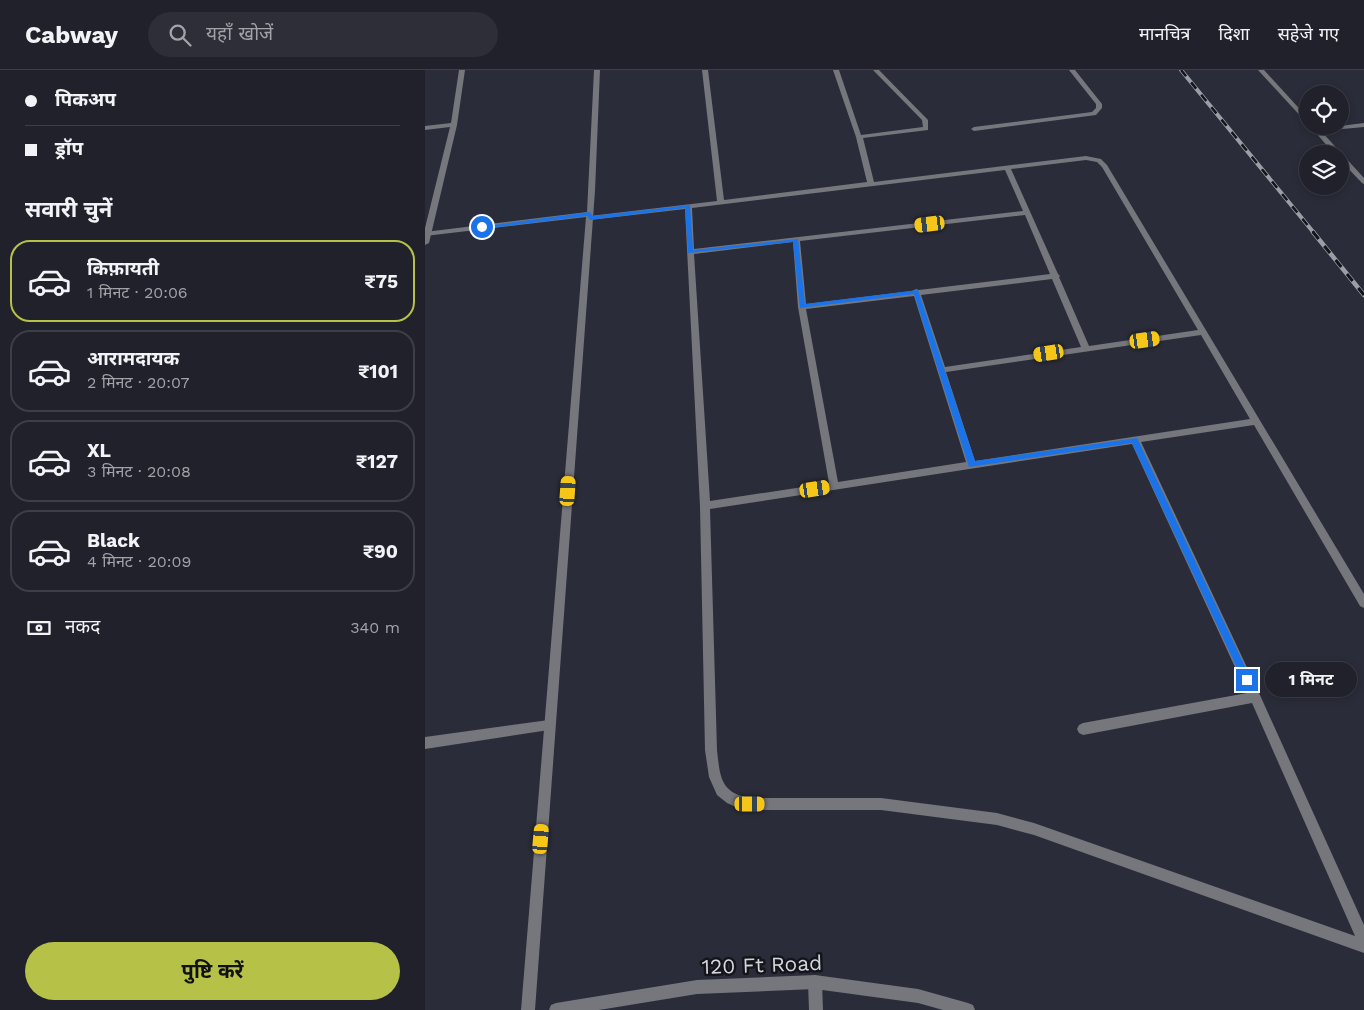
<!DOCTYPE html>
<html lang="hi">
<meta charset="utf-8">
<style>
:root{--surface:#20212b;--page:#2d2e37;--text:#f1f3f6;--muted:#a2a3a9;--line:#3d3e47;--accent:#b6c148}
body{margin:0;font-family:"Work Sans","Noto Sans Devanagari",sans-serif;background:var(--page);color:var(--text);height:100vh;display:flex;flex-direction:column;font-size:19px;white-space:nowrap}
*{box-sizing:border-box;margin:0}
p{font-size:16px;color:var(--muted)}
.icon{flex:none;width:28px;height:28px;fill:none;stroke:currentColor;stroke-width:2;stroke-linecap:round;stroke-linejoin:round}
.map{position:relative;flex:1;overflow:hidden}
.details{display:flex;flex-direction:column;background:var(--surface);width:425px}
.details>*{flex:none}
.top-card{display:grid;align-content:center;height:110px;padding:0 25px;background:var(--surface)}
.tools{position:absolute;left:874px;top:15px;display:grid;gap:10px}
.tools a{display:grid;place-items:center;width:50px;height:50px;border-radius:50%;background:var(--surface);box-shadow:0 2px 8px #0003,0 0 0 1px var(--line);font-size:25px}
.end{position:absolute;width:22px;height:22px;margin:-11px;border:6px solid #1a73e8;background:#fff;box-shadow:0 0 0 2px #fff}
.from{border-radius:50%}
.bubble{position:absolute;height:35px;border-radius:18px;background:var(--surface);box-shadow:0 2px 8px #0003,0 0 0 1px var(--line);font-size:16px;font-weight:700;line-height:35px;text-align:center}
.car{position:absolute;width:15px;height:30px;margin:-15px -8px;border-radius:6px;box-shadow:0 0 4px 1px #0007;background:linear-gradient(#f5c518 24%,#345 0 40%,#f5c518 0 76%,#345 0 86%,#f5c518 0)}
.top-card b{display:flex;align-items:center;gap:18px;height:48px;font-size:19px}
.top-card b+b{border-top:1px solid var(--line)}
.top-card i{width:12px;height:12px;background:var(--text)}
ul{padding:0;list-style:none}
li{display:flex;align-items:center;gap:15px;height:82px;margin:0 10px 8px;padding:0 15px;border:2px solid var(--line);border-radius:20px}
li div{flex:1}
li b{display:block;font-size:19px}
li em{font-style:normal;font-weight:700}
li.active{border-color:var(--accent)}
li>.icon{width:45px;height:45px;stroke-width:1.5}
h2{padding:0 25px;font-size:22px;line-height:60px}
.pay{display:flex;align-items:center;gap:12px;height:55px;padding:0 25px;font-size:19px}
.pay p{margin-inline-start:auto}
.primary-button{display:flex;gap:10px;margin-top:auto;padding:10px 25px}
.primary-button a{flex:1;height:58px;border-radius:30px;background:var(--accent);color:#111;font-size:20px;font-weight:700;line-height:58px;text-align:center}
header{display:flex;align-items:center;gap:30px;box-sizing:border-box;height:70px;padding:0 25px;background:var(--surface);border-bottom:1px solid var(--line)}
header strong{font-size:24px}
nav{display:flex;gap:28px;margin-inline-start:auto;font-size:18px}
.search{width:350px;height:45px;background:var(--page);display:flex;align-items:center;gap:12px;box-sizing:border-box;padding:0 18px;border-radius:28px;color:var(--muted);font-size:19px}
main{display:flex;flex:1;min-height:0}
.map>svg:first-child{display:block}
</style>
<header>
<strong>Cabway</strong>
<div class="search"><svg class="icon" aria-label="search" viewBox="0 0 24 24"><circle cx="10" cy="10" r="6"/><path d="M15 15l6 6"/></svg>यहाँ खोजें</div>
<nav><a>मानचित्र</a><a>दिशा</a><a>सहेजे गए</a></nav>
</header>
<main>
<section class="details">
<div class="top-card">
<b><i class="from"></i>पिकअप</b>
<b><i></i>ड्रॉप</b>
</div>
<h2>सवारी चुनें</h2>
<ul>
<li class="active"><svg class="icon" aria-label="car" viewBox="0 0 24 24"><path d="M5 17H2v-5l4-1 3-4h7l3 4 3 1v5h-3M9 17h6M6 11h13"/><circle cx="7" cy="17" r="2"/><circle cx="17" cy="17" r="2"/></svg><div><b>किफ़ायती</b><p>1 मिनट · 20:06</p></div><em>₹75</em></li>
<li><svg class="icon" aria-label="car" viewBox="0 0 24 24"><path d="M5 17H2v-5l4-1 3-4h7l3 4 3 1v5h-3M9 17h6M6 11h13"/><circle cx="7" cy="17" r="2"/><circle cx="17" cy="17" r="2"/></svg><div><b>आरामदायक</b><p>2 मिनट · 20:07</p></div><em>₹101</em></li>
<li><svg class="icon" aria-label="car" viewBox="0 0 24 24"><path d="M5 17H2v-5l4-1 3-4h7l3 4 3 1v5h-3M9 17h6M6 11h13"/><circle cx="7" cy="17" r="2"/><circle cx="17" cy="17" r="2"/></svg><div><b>XL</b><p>3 मिनट · 20:08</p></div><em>₹127</em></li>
<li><svg class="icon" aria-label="car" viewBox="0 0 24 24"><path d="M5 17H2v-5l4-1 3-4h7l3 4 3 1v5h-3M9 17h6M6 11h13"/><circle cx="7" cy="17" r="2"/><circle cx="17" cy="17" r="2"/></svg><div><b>Black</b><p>4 मिनट · 20:09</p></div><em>₹90</em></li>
</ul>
<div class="pay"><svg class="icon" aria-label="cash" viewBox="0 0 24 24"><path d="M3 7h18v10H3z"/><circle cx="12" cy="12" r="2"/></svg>नकद<p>340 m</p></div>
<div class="primary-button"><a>पुष्टि करें</a></div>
</section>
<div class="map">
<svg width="939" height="940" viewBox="0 0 939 940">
<rect width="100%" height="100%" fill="#2a2c39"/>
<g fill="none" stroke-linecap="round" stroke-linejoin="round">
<!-- minor -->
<g fill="#75777d" fill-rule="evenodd">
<path d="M34,0H40L32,55L4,173L0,175V158L25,57L0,60V56L26,53Z"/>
<path d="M277,0H283L299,130L442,112L431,67L408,0H414L436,65L498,57L497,50L448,0H454L503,50V60L438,68L449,112L661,86L676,89L682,95L939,524V538L935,536L829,355L716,372L834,623L939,855V883L609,765L572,755L456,740H325L313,738L302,733L292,725L284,707L280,680L275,436L260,139L165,150L161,148L165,146L292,131ZM661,90L672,92L677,97L773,260L664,276L634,207L635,206L633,204L586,99ZM580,100L598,141L269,179L267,138ZM600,145L625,204L494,220L491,219L487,221L381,234L375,171ZM368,172L373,237L404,413L285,431L269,184ZM627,209L656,277L520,297L496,225ZM489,226L541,392L413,412L381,239ZM776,265L825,349L550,391L521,302ZM707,374L822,623L658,653L654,655L652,659L654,663L658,665L827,633L930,866L609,753L572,743L456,728H325C295,723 295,706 292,680L285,439Z"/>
<path d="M644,0H650L677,34V38L671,45L549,61L546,59L549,57L667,42L671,38V34Z"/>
<path d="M124,650L128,651L130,655L128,659L124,660L0,679V667Z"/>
<path d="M390,905L395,907L397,912L398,940H384L383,912L385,907Z"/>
</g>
<!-- tertiary -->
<g fill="#75777d" fill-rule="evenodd">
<path d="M169,0H175L170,121L110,940H96L161,147L0,166V162L162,142Z"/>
<path d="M833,0H839L882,47V52L880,51Z"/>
<path d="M939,53V57L896,61L939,108V114L937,113L915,90V84H909L886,57L915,56Z"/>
<path d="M390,905L493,919L543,933L548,935L550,940H518L493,933L390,919L272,924L174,940H124L126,935L131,933L272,910Z"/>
</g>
<defs>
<path id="rail-far1" d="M756,0L889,163"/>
<path id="rail" d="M888,162L939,225"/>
</defs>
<!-- rail-far1 casing -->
<use href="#rail-far1" stroke="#9b9da7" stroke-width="4"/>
<!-- rail casing -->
<use href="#rail" stroke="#9b9da7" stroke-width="4.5"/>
<!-- rail-far1 -->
<use href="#rail-far1" stroke="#14151b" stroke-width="2.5" stroke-dasharray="8" stroke-linecap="butt"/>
<!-- rail -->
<use href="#rail" stroke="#14151b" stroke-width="3" stroke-dasharray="9" stroke-linecap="butt"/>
</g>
<!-- route -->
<path fill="#1a73e8" d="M265,135L268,180L373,169L380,234L493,220L550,391L712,368L825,607V613H819L707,373L544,397L489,224L375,238L368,172L263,183L260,138L165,150L162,146L57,159L54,157L165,142L168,146Z"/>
<g text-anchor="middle" stroke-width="5" stroke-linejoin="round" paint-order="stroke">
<!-- near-street labels -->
<g font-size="21" fill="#d5d7df" stroke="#14151b">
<text transform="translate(337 895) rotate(-2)" y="7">120 Ft Road</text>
</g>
</g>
</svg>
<div class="tools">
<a><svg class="icon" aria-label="locate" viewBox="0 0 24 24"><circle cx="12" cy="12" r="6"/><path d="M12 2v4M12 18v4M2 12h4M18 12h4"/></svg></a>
<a><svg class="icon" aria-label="layers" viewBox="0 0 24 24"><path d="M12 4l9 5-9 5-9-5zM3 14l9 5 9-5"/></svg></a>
</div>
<i class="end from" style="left:57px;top:157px"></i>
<i class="end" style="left:822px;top:610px"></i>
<div class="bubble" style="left:840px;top:592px;width:92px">1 मिनट</div>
<i class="car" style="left:505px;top:154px;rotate:263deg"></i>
<i class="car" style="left:720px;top:270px;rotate:82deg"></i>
<i class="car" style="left:624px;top:283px;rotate:261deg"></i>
<i class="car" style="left:390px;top:419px;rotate:81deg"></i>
<i class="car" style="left:143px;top:421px;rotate:4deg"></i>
<i class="car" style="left:325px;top:734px;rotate:90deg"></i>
<i class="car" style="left:116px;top:769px;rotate:5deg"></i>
</div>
</main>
